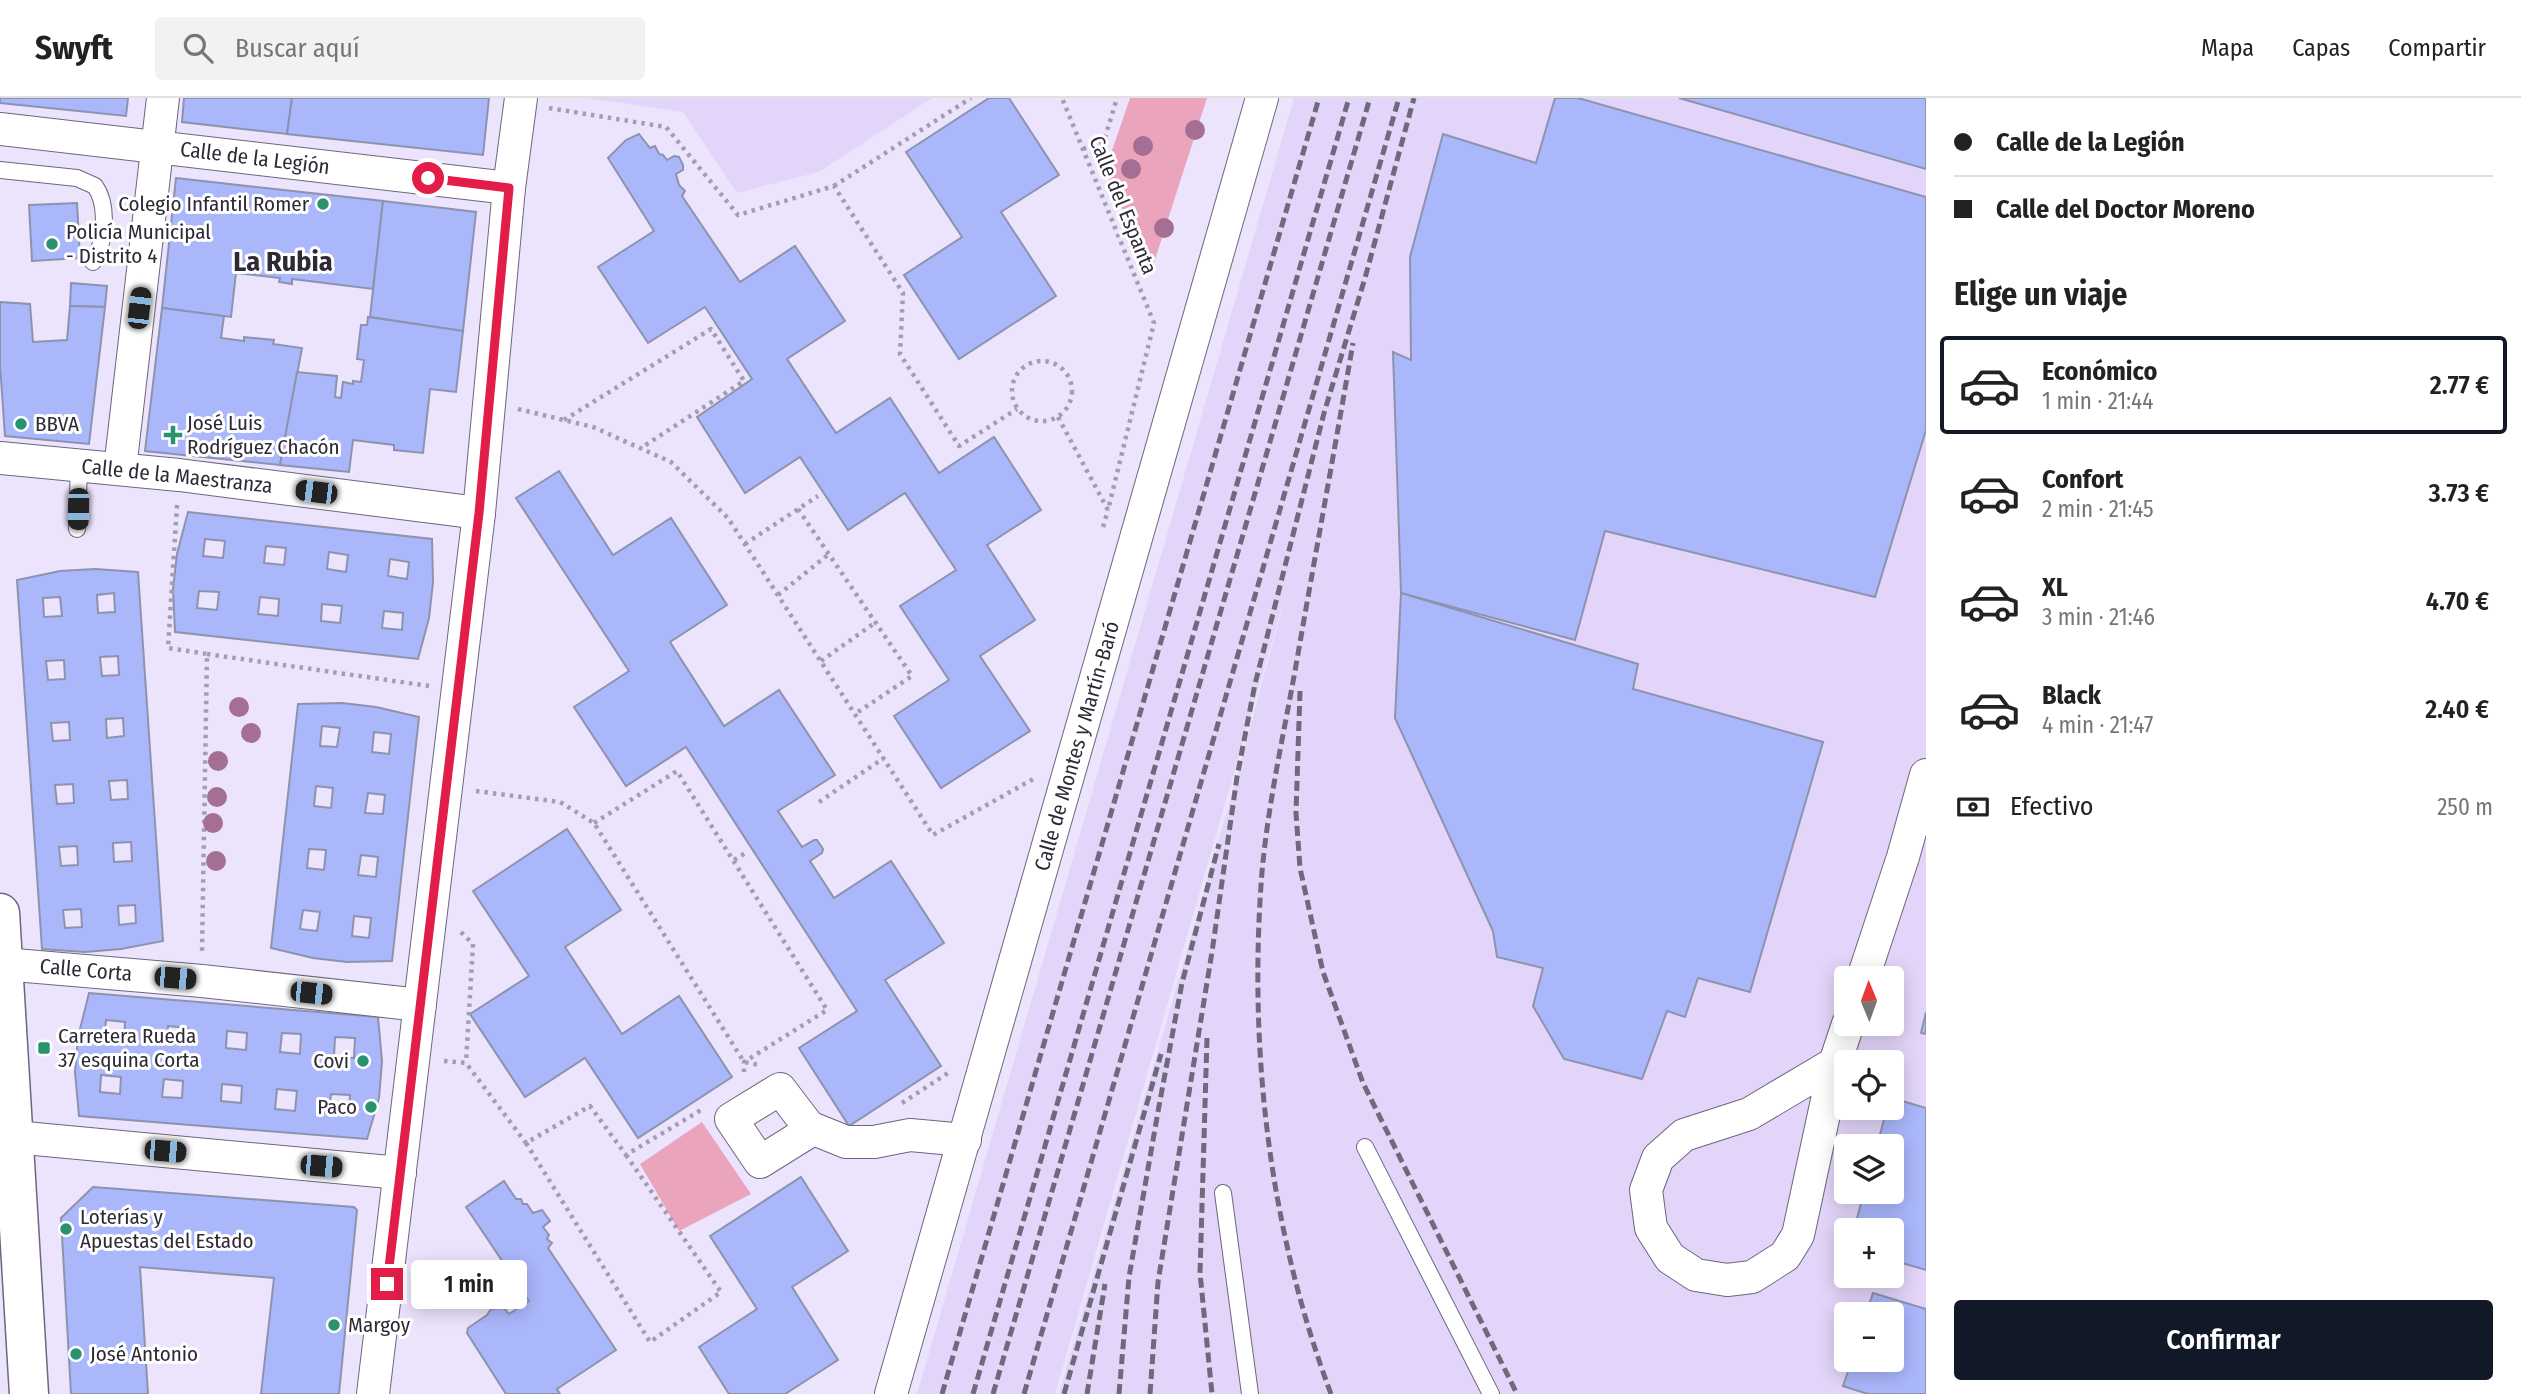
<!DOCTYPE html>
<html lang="es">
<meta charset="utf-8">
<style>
:root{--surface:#fff;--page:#f2f2f2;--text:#222;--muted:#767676;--line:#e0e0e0;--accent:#111827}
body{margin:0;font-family:"Fira Sans Condensed",sans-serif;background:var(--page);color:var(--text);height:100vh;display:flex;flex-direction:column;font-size:26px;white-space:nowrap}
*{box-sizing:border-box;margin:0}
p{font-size:23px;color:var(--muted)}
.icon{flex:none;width:38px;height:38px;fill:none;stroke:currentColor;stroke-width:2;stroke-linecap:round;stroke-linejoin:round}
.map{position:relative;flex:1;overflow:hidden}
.sheet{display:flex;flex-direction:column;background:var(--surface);width:595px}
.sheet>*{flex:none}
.top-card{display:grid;align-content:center;height:154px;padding:0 28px;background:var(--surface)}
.needle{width:46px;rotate:359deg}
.fabs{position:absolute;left:1834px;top:868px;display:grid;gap:14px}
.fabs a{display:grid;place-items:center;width:70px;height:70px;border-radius:7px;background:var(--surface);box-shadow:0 4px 18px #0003;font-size:35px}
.end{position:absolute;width:32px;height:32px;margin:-16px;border:9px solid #e11d48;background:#fff;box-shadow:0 0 0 4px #fff}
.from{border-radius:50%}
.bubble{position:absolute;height:49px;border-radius:7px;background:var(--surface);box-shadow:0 4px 18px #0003;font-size:23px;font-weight:600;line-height:49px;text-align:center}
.car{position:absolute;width:21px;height:42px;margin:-21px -10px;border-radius:9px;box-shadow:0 0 5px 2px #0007;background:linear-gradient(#222 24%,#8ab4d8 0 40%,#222 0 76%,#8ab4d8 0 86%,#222 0)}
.top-card b{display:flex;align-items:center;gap:24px;height:66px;font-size:26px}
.top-card b+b{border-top:2px solid var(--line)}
.top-card i{width:18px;height:18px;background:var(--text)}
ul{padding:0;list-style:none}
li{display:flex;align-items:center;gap:21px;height:98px;margin:0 14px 10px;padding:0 14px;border:4px solid transparent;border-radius:7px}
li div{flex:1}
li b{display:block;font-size:26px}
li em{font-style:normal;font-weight:600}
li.selected{border-color:var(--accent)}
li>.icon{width:63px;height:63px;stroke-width:1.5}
h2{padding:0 28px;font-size:32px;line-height:84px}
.pay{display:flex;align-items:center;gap:18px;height:77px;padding:0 28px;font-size:26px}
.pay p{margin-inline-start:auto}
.cta{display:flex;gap:14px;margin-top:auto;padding:14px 28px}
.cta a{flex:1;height:80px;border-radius:7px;background:var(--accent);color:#fff;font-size:28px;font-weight:600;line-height:80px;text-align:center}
header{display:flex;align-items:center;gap:42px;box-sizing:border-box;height:98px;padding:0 35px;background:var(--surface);border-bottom:2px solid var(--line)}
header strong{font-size:33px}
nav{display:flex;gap:38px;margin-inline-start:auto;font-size:24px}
.search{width:490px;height:63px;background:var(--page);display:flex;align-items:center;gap:18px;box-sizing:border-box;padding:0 24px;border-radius:7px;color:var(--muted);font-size:26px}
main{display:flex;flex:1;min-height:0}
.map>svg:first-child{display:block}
</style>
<header>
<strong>Swyft</strong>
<div class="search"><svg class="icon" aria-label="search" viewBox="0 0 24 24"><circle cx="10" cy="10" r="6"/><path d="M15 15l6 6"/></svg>Buscar aquí</div>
<nav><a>Mapa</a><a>Capas</a><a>Compartir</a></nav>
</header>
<main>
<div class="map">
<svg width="1926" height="1296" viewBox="0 0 1926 1296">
<rect width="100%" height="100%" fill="#ece4fc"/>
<!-- built -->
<g fill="#e3d5f9" fill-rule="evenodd">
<path d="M586,0H932L819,74L737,95L683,14Z"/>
<path d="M1294,0H1926V1296H1059L1237,679L1287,491L1055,1296H917ZM1846,880H1892V926H1846ZM1846,964H1892V1010H1846ZM1846,1048H1892V1094H1846ZM1846,1132H1892V1178H1846ZM1846,1216H1892V1262H1846Z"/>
</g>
<!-- green -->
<g fill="#eaa5bd">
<path d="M1130,0H1207L1151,174L1105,73Z"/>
<path d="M702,1024L751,1096L679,1133L640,1066Z"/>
</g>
<!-- building -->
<g fill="#aab7fb" stroke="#8d93ae" stroke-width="2" fill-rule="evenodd">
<path d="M0,0H128L126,18L0,5Z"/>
<path d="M184,0H292L287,36L182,24Z"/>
<path d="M292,0H489L483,57L287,36Z"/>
<path d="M989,0H1009L1059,77L1001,114L1056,198L959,261L904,177L962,139L906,54Z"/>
<path d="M1555,0H1578L1926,99V332L1875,499L1605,433L1575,542L1401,495L1393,254L1411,262L1410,159L1443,36L1536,65Z"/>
<path d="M1679,0H1926V71Z"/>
<path d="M639,36L650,50L655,48L659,56L663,57L667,62L674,58L679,59L683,67V72L676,76L679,87L685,93L682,98L740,184L795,148L845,223L787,261L836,335L890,300L939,375L994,339L1041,412L987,447L1035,522L980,558L1030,633L941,690L894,618L949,582L900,508L956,472L905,395L848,432L800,359L745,395L697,319L752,281L705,209L648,245L598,169L654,133L608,60L626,42Z"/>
<path d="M176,80L383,103L373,191L292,181V186L279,184L280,180L236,175L231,219L162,210Z"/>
<path d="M383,103L476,114L463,233L370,219Z"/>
<path d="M77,105L80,160L32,163L29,107Z"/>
<path d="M71,185L107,188L105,209L70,208Z"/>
<path d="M0,204L30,206L33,244L67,242L70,208L105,209L89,346L5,338L0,267Z"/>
<path d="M162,210L224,218L221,240L244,243V239L274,242L273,246L302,250L280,367L145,353Z"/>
<path d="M368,219L463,233L456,294L430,291L423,355L394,352V347L353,342L349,374L280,367L297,274L337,278L335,299L341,300L343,284L353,286V283L361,284L364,262L357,261L361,227H367Z"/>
<path d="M559,373L613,457L671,420L727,507L670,544L724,628L779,592L835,677L778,713L802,749L814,742H817L823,751L822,755L810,763L834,800L891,763L944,845L885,882L941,968L849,1028L799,950L857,913L686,649L626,688L574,609L629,573L516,400Z"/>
<path d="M188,414L432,441L433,484L429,520L418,561L175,534L173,491L177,456ZM205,441L225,443L223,460L203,458ZM266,448L286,450L284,467L264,465ZM329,454L348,457L346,474L327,471ZM390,461L409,464L407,481L388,478ZM199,493L219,494L217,512L197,510ZM260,499L279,501L278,518L258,516ZM322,506L342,508L340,525L321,523ZM384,513L403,515L402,532L382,530Z"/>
<path d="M95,471L138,474L163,843L121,851L85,854L42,851L17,482L60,473ZM114,495L115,514L98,515L97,497ZM60,499L62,518L44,519L43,500ZM118,558L119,577L102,578L100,559ZM64,562L65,581L48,582L46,563ZM123,620L124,638L107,640L106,621ZM69,624L70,642L53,643L51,625ZM127,682L128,701L111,702L109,683ZM73,686L74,705L57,706L55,687ZM131,744L132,763L114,764L113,745ZM77,748L78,767L61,768L59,749ZM135,807L136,825L119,827L118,808ZM81,811L82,829L65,830L63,812Z"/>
<path d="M1401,495L1638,566L1633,591L1823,644L1750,894L1698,880L1685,919L1667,913L1642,981L1564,961L1533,908L1543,870L1497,859L1493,833L1395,620Z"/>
<path d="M342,605L376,609L419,619L392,863L347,864L313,860L271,850L298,606ZM322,628L340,630L337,649L320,648ZM374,634L391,636L389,656L372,654ZM316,688L333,690L331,710L314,708ZM368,695L385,697L383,716L365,715ZM309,751L326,752L324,772L307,770ZM361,757L378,759L376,779L358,777ZM303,812L320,814L317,833L300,831ZM354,818L371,820L369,840L352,838Z"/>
<path d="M567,731L621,812L565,849L622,936L679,898L732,979L638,1040L585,960L525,999L470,916L529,878L473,793Z"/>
<path d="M89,895L378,919L382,963L379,1000L367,1041L79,1018L75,974L78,939ZM106,922L125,924L124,941L104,939ZM168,928L188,930L187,947L167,945ZM227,933L247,935L246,952L226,950ZM282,935L301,936L300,956L280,954ZM335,939L355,940L354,960L334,959ZM101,977L121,979L120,996L100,994ZM164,981L183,983L182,1000L162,999ZM222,986L242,988L241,1005L221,1003ZM277,991L297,993L295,1013L275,1011ZM331,996L350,997L349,1017L329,1015Z"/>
<path d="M1926,914V936L1921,935Z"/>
<path d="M1892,1000L1926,1010V1172L1892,1162V1132H1854L1864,1094H1892V1048H1877L1887,1010H1892Z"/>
<path d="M801,1079L848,1153L792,1189L838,1262L785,1296H729L699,1249L757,1211L710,1138Z"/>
<path d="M504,1083L516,1101H521L523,1106H527L533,1115L542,1112L550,1123L543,1129L549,1137L547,1141L552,1145L548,1150L616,1252L557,1291L560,1296H506L467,1235L468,1230L487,1217L491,1211L504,1210L509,1216L529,1203L466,1109Z"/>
<path d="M93,1089L354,1109L357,1112L339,1296H261L274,1180L140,1169L148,1296H71L61,1120Z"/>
<path d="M1873,1195L1926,1211V1296H1868L1843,1288L1852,1262H1892V1216H1866Z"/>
</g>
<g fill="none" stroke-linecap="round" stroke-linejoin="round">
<defs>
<g id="lane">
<path d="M0,72L77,80L95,88C109,108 105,145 93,164"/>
<path d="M77,431L79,367"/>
<path d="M1365,1049L1491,1296"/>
<path d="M1223,1095L1250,1296"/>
</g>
<g id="street">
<path d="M0,31L509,90"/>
<path d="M0,360L179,377L479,415"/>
<path d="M120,371L163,0"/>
<path d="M3,866L202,883L420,907"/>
<path d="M1863,880L1903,759L1926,677"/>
<path d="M1835,965L1749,1016L1684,1037L1658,1060L1646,1092L1651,1130L1670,1160L1696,1177L1727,1182L1752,1179L1785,1158L1798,1137L1835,965L1848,926"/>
<path d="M813,1031L760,1064L731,1021L780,991L809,1029L846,1044H874L910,1037L965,1042"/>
<path d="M14,1039L400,1075"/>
<path d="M373,1296L479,415L509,90L521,0"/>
<path d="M891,1296L1262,0"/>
</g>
<path id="secondary" d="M0,815L29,1296"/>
</defs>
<!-- lane casing -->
<use href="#lane" stroke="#6e657e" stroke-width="18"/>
<!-- street casing -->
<use href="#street" stroke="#6e657e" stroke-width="34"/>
<!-- secondary casing -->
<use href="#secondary" stroke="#6e657e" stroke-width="41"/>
<!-- path -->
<g stroke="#a49db1" stroke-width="4.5" stroke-dasharray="3.5 5" stroke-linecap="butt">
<path d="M549,10L666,29L738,117L834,88L903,195L900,256L959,348L1017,311"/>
<path d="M1083,51L1104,43L1117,0"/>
<path d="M834,88L971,0"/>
<circle cx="1042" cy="293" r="30"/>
<path d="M518,311L593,329L671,364L728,420L933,737L1035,680"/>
<path d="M1058,319L1108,412L1154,225L1062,0"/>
<path d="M564,322L711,231L744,283L641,350"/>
<path d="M177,407L168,550L207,556L202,854"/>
<path d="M798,411L912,578L855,616"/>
<path d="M1103,429L1108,412"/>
<path d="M745,446L818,398"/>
<path d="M778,497L829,456"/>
<path d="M207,556L429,588"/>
<path d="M821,563L876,524"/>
<path d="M476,693L560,704L594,725L744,964L759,967"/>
<path d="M819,704L884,660"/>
<path d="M594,725L677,673L827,912L744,964V975"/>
<path d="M734,762L747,754"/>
<path d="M461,834L473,846L466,965"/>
<path d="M444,963L466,965L526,1045L590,1008L626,1057L701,1012"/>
<path d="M902,1005L951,973"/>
<path d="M526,1045L650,1244L721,1194L626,1057"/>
</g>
<!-- lane -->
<use href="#lane" stroke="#fff" stroke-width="16"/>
<!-- street -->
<use href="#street" stroke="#fff" stroke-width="32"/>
<!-- secondary -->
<use href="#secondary" stroke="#fff" stroke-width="38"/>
<!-- rail -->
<g stroke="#6f6a79" stroke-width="5" stroke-dasharray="10 5" stroke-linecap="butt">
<path d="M1300,593L1296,715L1300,770L1323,874L1363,985L1517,1296"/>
<path d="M1207,940L1200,1175L1212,1296"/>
<path d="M942,1296L1319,0"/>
<path d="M973,1296L1349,0"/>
<path d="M993,1296L1370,0"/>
<path d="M1024,1296L1399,0"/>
<path d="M1064,1296L1161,956"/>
<path d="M1087,1296L1105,1186"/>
<path d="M1119,1296L1129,1179L1159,1008L1182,885L1219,746"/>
<path d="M1150,1296L1158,1184L1212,854L1237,679L1255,586L1324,315L1365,180L1414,0"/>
<path d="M1331,1296C1269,1131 1248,950 1262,774C1268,707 1283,639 1295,573C1314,464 1334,355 1353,245"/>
</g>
</g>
<!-- trees -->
<g fill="#a46f92">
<circle cx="1195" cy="32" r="10"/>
<circle cx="1143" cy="48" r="10"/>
<circle cx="1131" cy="71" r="10"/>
<circle cx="1164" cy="130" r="10"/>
<circle cx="239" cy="609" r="10"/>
<circle cx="251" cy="635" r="10"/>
<circle cx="218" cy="663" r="10"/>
<circle cx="217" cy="699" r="10"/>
<circle cx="213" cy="725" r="10"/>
<circle cx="216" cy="763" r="10"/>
</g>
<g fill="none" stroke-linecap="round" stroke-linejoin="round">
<!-- route -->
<path stroke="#e11d48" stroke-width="9" d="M387,1186L479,415L509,90L428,80"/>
</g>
<!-- markers -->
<g fill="#2b9270" stroke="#fff" stroke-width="2.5">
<circle cx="323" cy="106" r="7"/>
<circle cx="52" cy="146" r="7"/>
<circle cx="21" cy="326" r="7"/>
<path d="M169.5 326.5h7v7h7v7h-7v7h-7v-7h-7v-7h7z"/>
<rect x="37" y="943" width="14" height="14" rx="3.5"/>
<circle cx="363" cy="963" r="7"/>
<circle cx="371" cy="1009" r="7"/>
<circle cx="66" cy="1131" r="7"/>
<circle cx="334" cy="1227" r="7"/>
<circle cx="76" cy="1256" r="7"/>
</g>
<g text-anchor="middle" stroke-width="6" stroke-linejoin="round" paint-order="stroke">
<!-- street labels -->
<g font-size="21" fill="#2e2a35" stroke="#fff">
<text transform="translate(255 60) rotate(7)" y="7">Calle de la Legión</text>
<text transform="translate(1123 107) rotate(68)" y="7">Calle del Espanta</text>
<text transform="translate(177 378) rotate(6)" y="7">Calle de la Maestranza</text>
<text transform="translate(1077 648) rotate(-74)" y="7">Calle de Montes y Martín-Baró</text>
<text transform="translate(86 872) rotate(5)" y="7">Calle Corta</text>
</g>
<!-- poi labels -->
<g font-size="21" fill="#2e2a35" stroke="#fff" text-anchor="start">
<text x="309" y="113" text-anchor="end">Colegio Infantil Romer</text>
<text x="66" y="141">Policía Municipal<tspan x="66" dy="24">- Distrito 4</tspan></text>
<text x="187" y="332">José Luis<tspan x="187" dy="24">Rodríguez Chacón</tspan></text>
<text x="35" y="333">BBVA</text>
<text x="58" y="945">Carretera Rueda<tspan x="58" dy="24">37 esquina Corta</tspan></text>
<text x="349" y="970" text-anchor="end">Covi</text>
<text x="357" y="1016" text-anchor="end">Paco</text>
<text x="80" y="1126">Loterías y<tspan x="80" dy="24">Apuestas del Estado</tspan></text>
<text x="348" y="1234">Margoy</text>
<text x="90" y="1263">José Antonio</text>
</g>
<!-- district labels -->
<g font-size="28" font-weight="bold" fill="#2e2a35" stroke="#fff">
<text x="283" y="173">La Rubia</text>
</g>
</g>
</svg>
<div class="fabs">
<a><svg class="needle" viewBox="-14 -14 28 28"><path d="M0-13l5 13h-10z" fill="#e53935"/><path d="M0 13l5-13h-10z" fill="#767676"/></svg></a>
<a><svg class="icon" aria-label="locate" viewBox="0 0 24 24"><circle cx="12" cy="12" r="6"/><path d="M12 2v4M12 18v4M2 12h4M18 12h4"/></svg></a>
<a><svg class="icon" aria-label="layers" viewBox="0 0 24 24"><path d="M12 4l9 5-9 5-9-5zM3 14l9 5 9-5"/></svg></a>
<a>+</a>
<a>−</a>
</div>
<i class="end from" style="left:428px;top:80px"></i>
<i class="end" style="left:387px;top:1186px"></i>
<div class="bubble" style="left:411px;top:1162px;width:116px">1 min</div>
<i class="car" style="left:139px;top:210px;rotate:7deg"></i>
<i class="car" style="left:316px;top:394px;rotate:277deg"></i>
<i class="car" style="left:78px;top:411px;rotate:181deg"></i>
<i class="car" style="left:175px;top:880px;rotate:95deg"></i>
<i class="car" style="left:311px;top:895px;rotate:96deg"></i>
<i class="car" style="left:165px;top:1053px;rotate:95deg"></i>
<i class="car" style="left:321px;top:1068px;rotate:95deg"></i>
</div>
<section class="sheet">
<div class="top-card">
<b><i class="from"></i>Calle de la Legión</b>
<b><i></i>Calle del Doctor Moreno</b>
</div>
<h2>Elige un viaje</h2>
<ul>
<li class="selected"><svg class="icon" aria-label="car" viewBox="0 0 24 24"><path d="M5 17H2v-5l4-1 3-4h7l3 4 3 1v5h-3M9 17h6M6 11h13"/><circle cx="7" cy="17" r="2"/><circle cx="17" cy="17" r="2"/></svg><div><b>Económico</b><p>1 min · 21:44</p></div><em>2.77 €</em></li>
<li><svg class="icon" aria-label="car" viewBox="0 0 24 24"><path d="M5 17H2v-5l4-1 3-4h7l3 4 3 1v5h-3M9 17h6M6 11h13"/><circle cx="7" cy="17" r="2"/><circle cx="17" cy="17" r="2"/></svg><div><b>Confort</b><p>2 min · 21:45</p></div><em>3.73 €</em></li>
<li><svg class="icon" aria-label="car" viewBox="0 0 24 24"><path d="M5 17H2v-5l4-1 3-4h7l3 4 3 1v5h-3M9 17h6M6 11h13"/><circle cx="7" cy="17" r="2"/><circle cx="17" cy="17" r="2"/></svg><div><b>XL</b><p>3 min · 21:46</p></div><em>4.70 €</em></li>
<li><svg class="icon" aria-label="car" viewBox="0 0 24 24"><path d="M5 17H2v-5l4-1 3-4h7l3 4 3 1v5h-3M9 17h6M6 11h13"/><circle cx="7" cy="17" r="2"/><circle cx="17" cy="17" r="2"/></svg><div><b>Black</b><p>4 min · 21:47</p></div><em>2.40 €</em></li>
</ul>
<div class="pay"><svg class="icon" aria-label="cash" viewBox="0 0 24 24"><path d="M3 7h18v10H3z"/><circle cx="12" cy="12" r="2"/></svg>Efectivo<p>250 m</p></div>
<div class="cta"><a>Confirmar</a></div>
</section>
</main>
